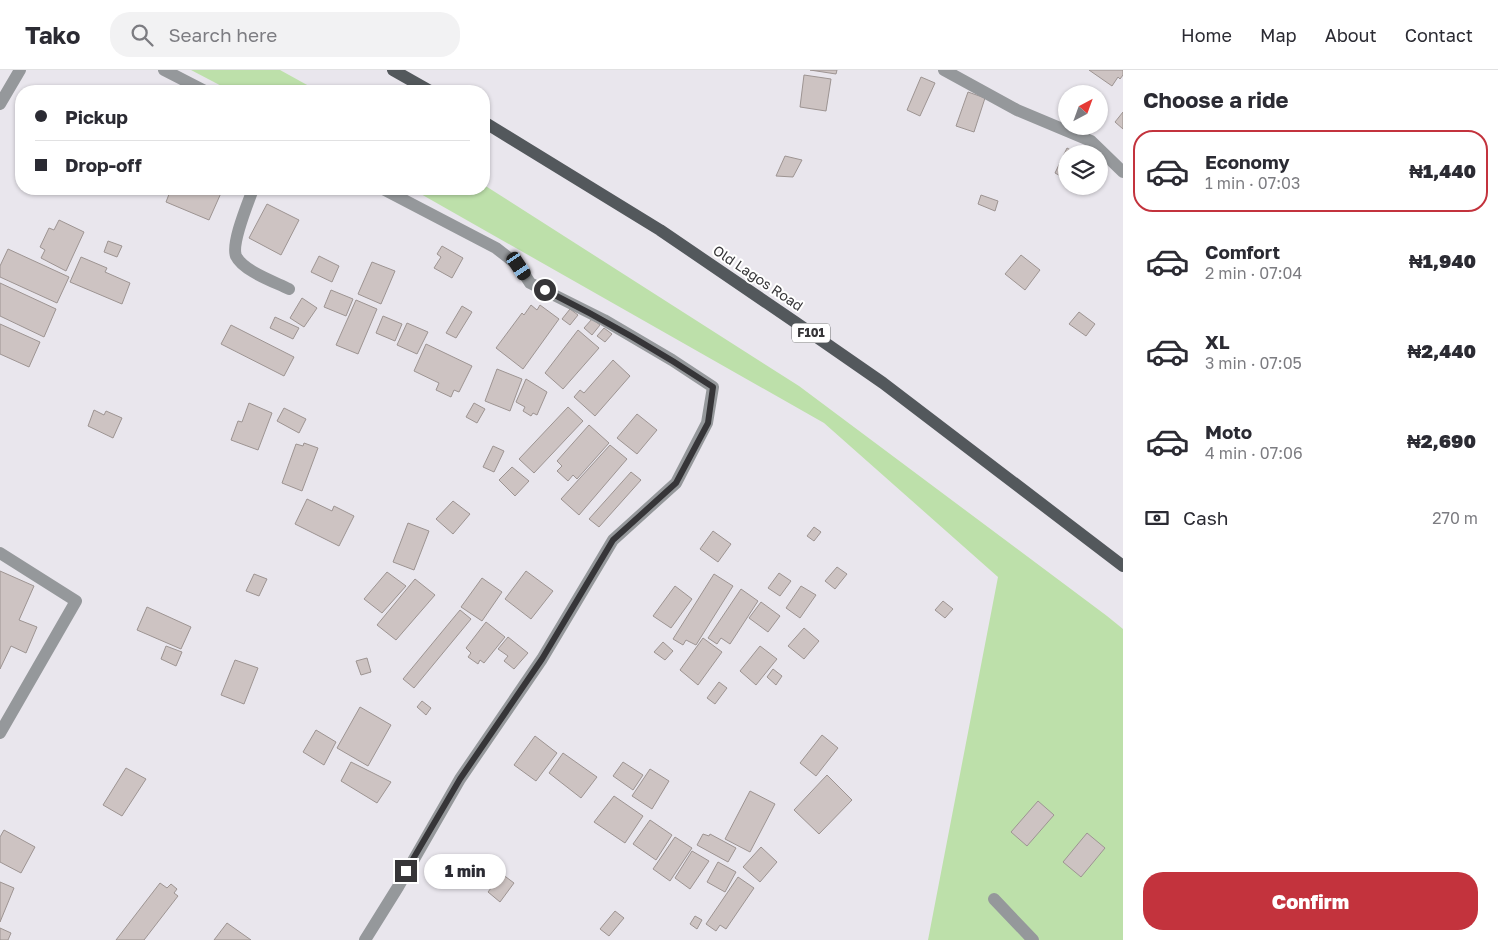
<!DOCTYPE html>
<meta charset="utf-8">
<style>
:root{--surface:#fff;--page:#f2f2f3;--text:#2b2b33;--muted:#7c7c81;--line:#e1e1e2;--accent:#c3333d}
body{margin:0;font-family:"Golos Text",sans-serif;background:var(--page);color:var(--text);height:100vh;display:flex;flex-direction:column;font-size:19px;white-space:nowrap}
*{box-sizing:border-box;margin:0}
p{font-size:16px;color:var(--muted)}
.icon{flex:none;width:28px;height:28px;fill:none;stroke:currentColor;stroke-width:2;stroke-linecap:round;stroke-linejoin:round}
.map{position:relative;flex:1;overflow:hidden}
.panel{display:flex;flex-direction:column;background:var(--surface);width:375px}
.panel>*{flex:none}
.banner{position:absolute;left:15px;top:15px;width:475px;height:110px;border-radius:20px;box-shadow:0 1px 4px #0004;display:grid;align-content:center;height:110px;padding:0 20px;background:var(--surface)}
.needle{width:32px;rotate:41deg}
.tools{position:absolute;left:1058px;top:15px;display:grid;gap:10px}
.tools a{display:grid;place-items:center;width:50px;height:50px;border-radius:50%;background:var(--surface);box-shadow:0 1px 4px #0004;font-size:25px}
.end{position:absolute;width:22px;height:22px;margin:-11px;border:6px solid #363538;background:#fff;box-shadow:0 0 0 2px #fff}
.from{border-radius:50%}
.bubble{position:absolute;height:35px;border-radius:18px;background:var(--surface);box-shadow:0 1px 4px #0004;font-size:16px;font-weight:800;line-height:35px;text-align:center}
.car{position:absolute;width:15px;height:30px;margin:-15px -8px;border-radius:6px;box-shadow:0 0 4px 1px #0007;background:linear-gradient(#222 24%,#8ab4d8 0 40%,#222 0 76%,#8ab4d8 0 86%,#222 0)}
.banner b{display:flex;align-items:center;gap:18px;height:48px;font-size:19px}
.banner b+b{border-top:1px solid var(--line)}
.banner i{width:12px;height:12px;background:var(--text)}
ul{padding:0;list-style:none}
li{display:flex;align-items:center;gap:15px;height:82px;margin:0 10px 8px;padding:0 10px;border:2px solid transparent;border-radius:20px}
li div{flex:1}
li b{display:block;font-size:19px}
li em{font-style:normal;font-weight:800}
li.on{border-color:var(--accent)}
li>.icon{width:45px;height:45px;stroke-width:1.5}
h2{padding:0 20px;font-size:22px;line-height:60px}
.pay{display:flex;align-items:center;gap:12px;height:55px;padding:0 20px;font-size:19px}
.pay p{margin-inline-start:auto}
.cta{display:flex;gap:10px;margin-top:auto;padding:10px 20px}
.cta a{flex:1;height:58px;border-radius:20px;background:var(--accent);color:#fff;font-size:20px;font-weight:800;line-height:58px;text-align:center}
header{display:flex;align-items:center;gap:30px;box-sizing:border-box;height:70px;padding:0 25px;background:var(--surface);border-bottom:1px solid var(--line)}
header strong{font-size:24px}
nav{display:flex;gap:28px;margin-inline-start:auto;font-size:18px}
.search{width:350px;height:45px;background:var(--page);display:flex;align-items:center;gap:12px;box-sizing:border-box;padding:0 18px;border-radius:20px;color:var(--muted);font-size:19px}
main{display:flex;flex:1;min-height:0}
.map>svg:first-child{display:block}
</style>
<header>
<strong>Tako</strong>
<div class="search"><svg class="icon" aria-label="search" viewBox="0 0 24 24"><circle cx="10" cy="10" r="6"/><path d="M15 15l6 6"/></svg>Search here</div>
<nav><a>Home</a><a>Map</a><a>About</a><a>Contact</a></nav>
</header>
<main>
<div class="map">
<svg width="1123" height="870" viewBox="0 0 1123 870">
<rect width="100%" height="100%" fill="#e9e6ed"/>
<!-- green -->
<g fill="#bde0aa">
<path d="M191,0H280L318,21H231Z"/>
<path d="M484,115L799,316L1107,546L1123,559V870H928L998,507L824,353L412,119H484Z"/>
</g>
<!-- building -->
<g fill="#cdc3c2" stroke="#9d9492">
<path d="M810,0H837L836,4Z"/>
<path d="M1089,0H1123V5L1120,9L1118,7L1112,16Z"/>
<path d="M804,5L831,9L826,41L800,37Z"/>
<path d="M921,7L935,13L920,46L907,40Z"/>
<path d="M968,22L985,28L974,62L956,56Z"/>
<path d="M1123,42V59L1115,52Z"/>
<path d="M1067,78L1078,84H1066V109L1055,103Z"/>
<path d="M785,86L802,90L793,107L776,106Z"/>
<path d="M171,119H211L221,123L209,150L166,132Z"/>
<path d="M981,125L998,131L995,141L978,134Z"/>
<path d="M267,134L299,150L281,185L249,168Z"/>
<path d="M59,150L84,162L66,201L41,188L45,180L40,177L49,158L54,160Z"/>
<path d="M108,171L122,176L117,187L104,182Z"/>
<path d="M442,176L463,188L452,208L434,198L441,187L437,184Z"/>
<path d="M8,179L69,207L57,233L0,207V196Z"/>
<path d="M1021,185L1040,200L1025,220L1005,204Z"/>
<path d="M319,186L339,196L332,212L311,202Z"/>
<path d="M81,187L107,198L105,202L130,213L122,234L70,212Z"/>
<path d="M372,192L395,201L381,234L358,224Z"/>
<path d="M0,213L56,239L44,267L0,246Z"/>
<path d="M331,220L353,229L346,246L324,237Z"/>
<path d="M302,228L317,238L304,257L290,248Z"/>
<path d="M356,230L377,239L358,284L336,275Z"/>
<path d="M531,235L537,240L540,235L559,249L523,299L496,278L522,243L524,245Z"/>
<path d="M462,236L472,242L456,268L446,263Z"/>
<path d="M570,239L578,245L570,255L562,249Z"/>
<path d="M1079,242L1095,254L1086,266L1069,254Z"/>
<path d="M383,246L402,254L395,271L376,263Z"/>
<path d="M275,247L299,258L293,269L270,258Z"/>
<path d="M592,249L600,255L592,265L584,258Z"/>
<path d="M407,253L428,262L417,284L397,275Z"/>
<path d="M0,254L40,272L29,297L0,284Z"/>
<path d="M231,255L294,287L284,306L221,274Z"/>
<path d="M604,258L612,264L605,272L597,266Z"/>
<path d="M578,260L599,278L563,319L545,303Z"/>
<path d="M426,274L472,296L459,322L454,320L451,327L436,320L439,313L414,301Z"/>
<path d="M613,290L630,306L595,346L574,327L580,320L584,323Z"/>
<path d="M497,299L522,309L510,341L485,331Z"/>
<path d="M526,309L547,322L537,345L533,343L531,346L523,341L525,337L516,332Z"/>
<path d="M249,333L272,343L258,380L231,370L238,351L242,352Z"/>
<path d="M474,333L485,339L477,353L466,347Z"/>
<path d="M568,337L583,351L534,403L519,389Z"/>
<path d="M284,338L306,349L299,363L277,351Z"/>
<path d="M94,340L104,345L106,341L122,348L113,368L88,356Z"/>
<path d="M637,344L657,360L637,384L617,368Z"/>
<path d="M589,355L609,373L577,409L573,405L568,411L557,401L562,396L557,391Z"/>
<path d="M304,373L318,378L302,421L282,413L296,374L303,376Z"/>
<path d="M610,375L627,389L579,445L561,429Z"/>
<path d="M493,376L504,381L494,402L483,397Z"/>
<path d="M512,397L529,411L515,426L499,410Z"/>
<path d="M631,402L641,410L599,457L589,449Z"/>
<path d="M307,429L332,441L334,436L354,446L339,476L295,454Z"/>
<path d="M453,431L470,444L453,464L436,449Z"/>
<path d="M408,453L429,461L414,500L393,492Z"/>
<path d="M814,457L821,462L814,471L807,466Z"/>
<path d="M713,461L731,474L718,492L700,479Z"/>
<path d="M837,497L847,504L835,519L825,511Z"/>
<path d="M0,501L34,516L19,550L37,557L26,583L11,576L0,599Z"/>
<path d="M526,501L553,521L531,549L505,529Z"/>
<path d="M387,502L406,516L382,543L364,529Z"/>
<path d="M779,503L791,511L780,526L768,518Z"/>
<path d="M254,504L267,509L259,526L246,521Z"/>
<path d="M714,504L733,516L696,575L686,570L683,575L673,569Z"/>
<path d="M482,508L502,522L482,551L461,537Z"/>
<path d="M415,509L435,525L396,570L377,555Z"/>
<path d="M675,516L692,529L671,558L653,546Z"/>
<path d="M801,516L816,525L800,548L786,538Z"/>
<path d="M741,519L758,531L730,574L721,568L717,574L708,568Z"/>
<path d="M943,531L953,539L945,548L935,540Z"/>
<path d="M761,532L780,546L768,562L749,548Z"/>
<path d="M147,537L191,557L181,579L137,560Z"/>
<path d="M460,540L471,549L414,618L403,609Z"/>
<path d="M486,552L505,567L484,593L480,590L478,594L468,587L471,583L466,578Z"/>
<path d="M804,558L819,571L804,589L788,576Z"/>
<path d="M508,567L528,583L514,599L504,591L508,586L498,579Z"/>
<path d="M703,568L722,582L698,615L680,600Z"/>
<path d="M663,572L673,581L665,590L654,582Z"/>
<path d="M166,576L182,582L176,596L161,589Z"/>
<path d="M760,576L777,589L756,615L740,601Z"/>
<path d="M367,588L371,602L361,605L356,591Z"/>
<path d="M235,590L258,598L244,634L221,625Z"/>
<path d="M773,599L782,606L776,615L767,607Z"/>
<path d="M719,612L727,618L715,634L707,628Z"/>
<path d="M422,631L431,638L426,645L417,637Z"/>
<path d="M360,637L391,655L368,696L337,678Z"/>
<path d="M316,660L336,672L324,695L303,682Z"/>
<path d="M822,665L838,678L816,706L800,693Z"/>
<path d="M535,666L557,683L536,711L514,695Z"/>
<path d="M563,683L597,707L581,728L549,703Z"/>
<path d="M351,692L391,712L377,733L341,711Z"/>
<path d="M623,692L643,705L633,720L613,706Z"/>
<path d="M126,698L146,709L122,746L103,735Z"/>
<path d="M650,699L669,711L652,739L632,726Z"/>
<path d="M827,705L852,730L819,764L794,740Z"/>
<path d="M750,721L775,734L750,782L725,769Z"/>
<path d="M614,726L643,746L625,773L594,752Z"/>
<path d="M1038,731L1054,745L1027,776L1011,762Z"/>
<path d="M650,750L672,765L656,790L633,774Z"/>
<path d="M4,760L35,777L21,803L0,792V767Z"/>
<path d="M1087,763L1105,778L1081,807L1063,792Z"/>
<path d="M703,764L709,766L710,764L736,778L728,792L697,775Z"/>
<path d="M675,767L692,778L670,811L653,799Z"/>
<path d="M761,777L777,792L760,812L743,797Z"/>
<path d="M692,781L709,791L690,819L675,808Z"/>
<path d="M718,792L736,802L725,822L707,812Z"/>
<path d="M502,804L514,813L500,832L488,822Z"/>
<path d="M738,807L754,818L726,859L720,855L716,861L706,854Z"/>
<path d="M0,812L14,818L0,852Z"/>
<path d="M160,813L167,818L171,814L177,819L174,823L178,826L144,870H116Z"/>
<path d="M615,841L624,848L609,866L600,859Z"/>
<path d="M695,846L702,850L697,859L690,854Z"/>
<path d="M227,853L251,870H214Z"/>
<path d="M0,858L11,863L8,870H0Z"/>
</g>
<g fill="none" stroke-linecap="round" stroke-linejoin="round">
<!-- street -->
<g stroke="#95989b" stroke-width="12">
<path d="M164,0L205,21"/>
<path d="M944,0L1017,40L1091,71L1123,102"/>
<path d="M0,34L20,0"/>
<path d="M253,119C248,133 231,173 236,186C243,201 275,212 289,219"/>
<path d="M0,483L76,531L0,663"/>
<path d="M994,829L1033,870"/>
<path d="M365,870L398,817L460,709L542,589L613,470L676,413L707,353L713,317L672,290L604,250L530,213L519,196L496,178L383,119"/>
</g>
<!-- primary -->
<g stroke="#53585c" stroke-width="12">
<path d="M393,0L430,21"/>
<path d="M484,52L660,160L795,252L883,313L1123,496"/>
</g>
</g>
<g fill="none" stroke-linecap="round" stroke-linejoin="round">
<!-- route -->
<path stroke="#363538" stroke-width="6" d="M406,801L460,709L542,589L613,470L676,413L708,353L713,317C659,281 603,249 545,220"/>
</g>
<g text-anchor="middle" stroke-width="4" stroke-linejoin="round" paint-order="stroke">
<!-- shield labels -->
<rect fill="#fff" stroke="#727274" stroke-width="1" x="792" y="253.5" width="38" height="19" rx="4"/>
<g font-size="12" font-weight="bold" fill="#363538">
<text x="811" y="267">F101</text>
</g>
<!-- street labels -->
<g font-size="14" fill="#363538" stroke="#fff">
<text transform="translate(758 208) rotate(34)" y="5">Old Lagos Road</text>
</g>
</g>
</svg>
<div class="tools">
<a><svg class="needle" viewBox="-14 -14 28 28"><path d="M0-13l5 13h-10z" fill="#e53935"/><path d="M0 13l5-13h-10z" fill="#7c7c81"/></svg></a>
<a><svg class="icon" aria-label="layers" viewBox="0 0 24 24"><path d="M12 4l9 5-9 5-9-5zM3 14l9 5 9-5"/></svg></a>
</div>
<i class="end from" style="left:545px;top:220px"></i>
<i class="end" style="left:406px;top:801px"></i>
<div class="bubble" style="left:424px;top:784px;width:82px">1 min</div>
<i class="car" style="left:519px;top:196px;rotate:146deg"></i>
<div class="banner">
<b><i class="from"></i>Pickup</b>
<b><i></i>Drop-off</b>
</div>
</div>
<section class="panel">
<h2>Choose a ride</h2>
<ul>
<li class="on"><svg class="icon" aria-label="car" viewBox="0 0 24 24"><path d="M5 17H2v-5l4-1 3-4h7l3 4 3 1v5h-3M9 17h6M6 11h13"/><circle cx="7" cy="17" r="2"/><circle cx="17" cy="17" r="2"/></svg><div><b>Economy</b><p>1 min · 07:03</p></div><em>₦1,440</em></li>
<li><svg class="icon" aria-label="car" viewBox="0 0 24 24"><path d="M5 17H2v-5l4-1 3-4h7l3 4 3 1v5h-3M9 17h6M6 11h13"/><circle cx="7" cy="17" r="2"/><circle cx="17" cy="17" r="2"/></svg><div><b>Comfort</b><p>2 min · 07:04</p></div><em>₦1,940</em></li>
<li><svg class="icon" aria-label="car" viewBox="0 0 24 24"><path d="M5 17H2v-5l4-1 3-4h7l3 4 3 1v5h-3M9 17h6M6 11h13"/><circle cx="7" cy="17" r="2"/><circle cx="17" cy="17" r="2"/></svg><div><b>XL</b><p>3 min · 07:05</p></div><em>₦2,440</em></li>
<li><svg class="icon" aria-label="car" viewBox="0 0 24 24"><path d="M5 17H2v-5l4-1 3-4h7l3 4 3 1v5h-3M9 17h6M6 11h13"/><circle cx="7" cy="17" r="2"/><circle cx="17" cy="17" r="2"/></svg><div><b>Moto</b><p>4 min · 07:06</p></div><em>₦2,690</em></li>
</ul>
<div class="pay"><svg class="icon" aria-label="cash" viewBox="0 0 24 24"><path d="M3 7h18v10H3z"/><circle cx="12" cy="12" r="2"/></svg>Cash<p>270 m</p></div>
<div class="cta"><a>Confirm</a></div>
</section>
</main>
